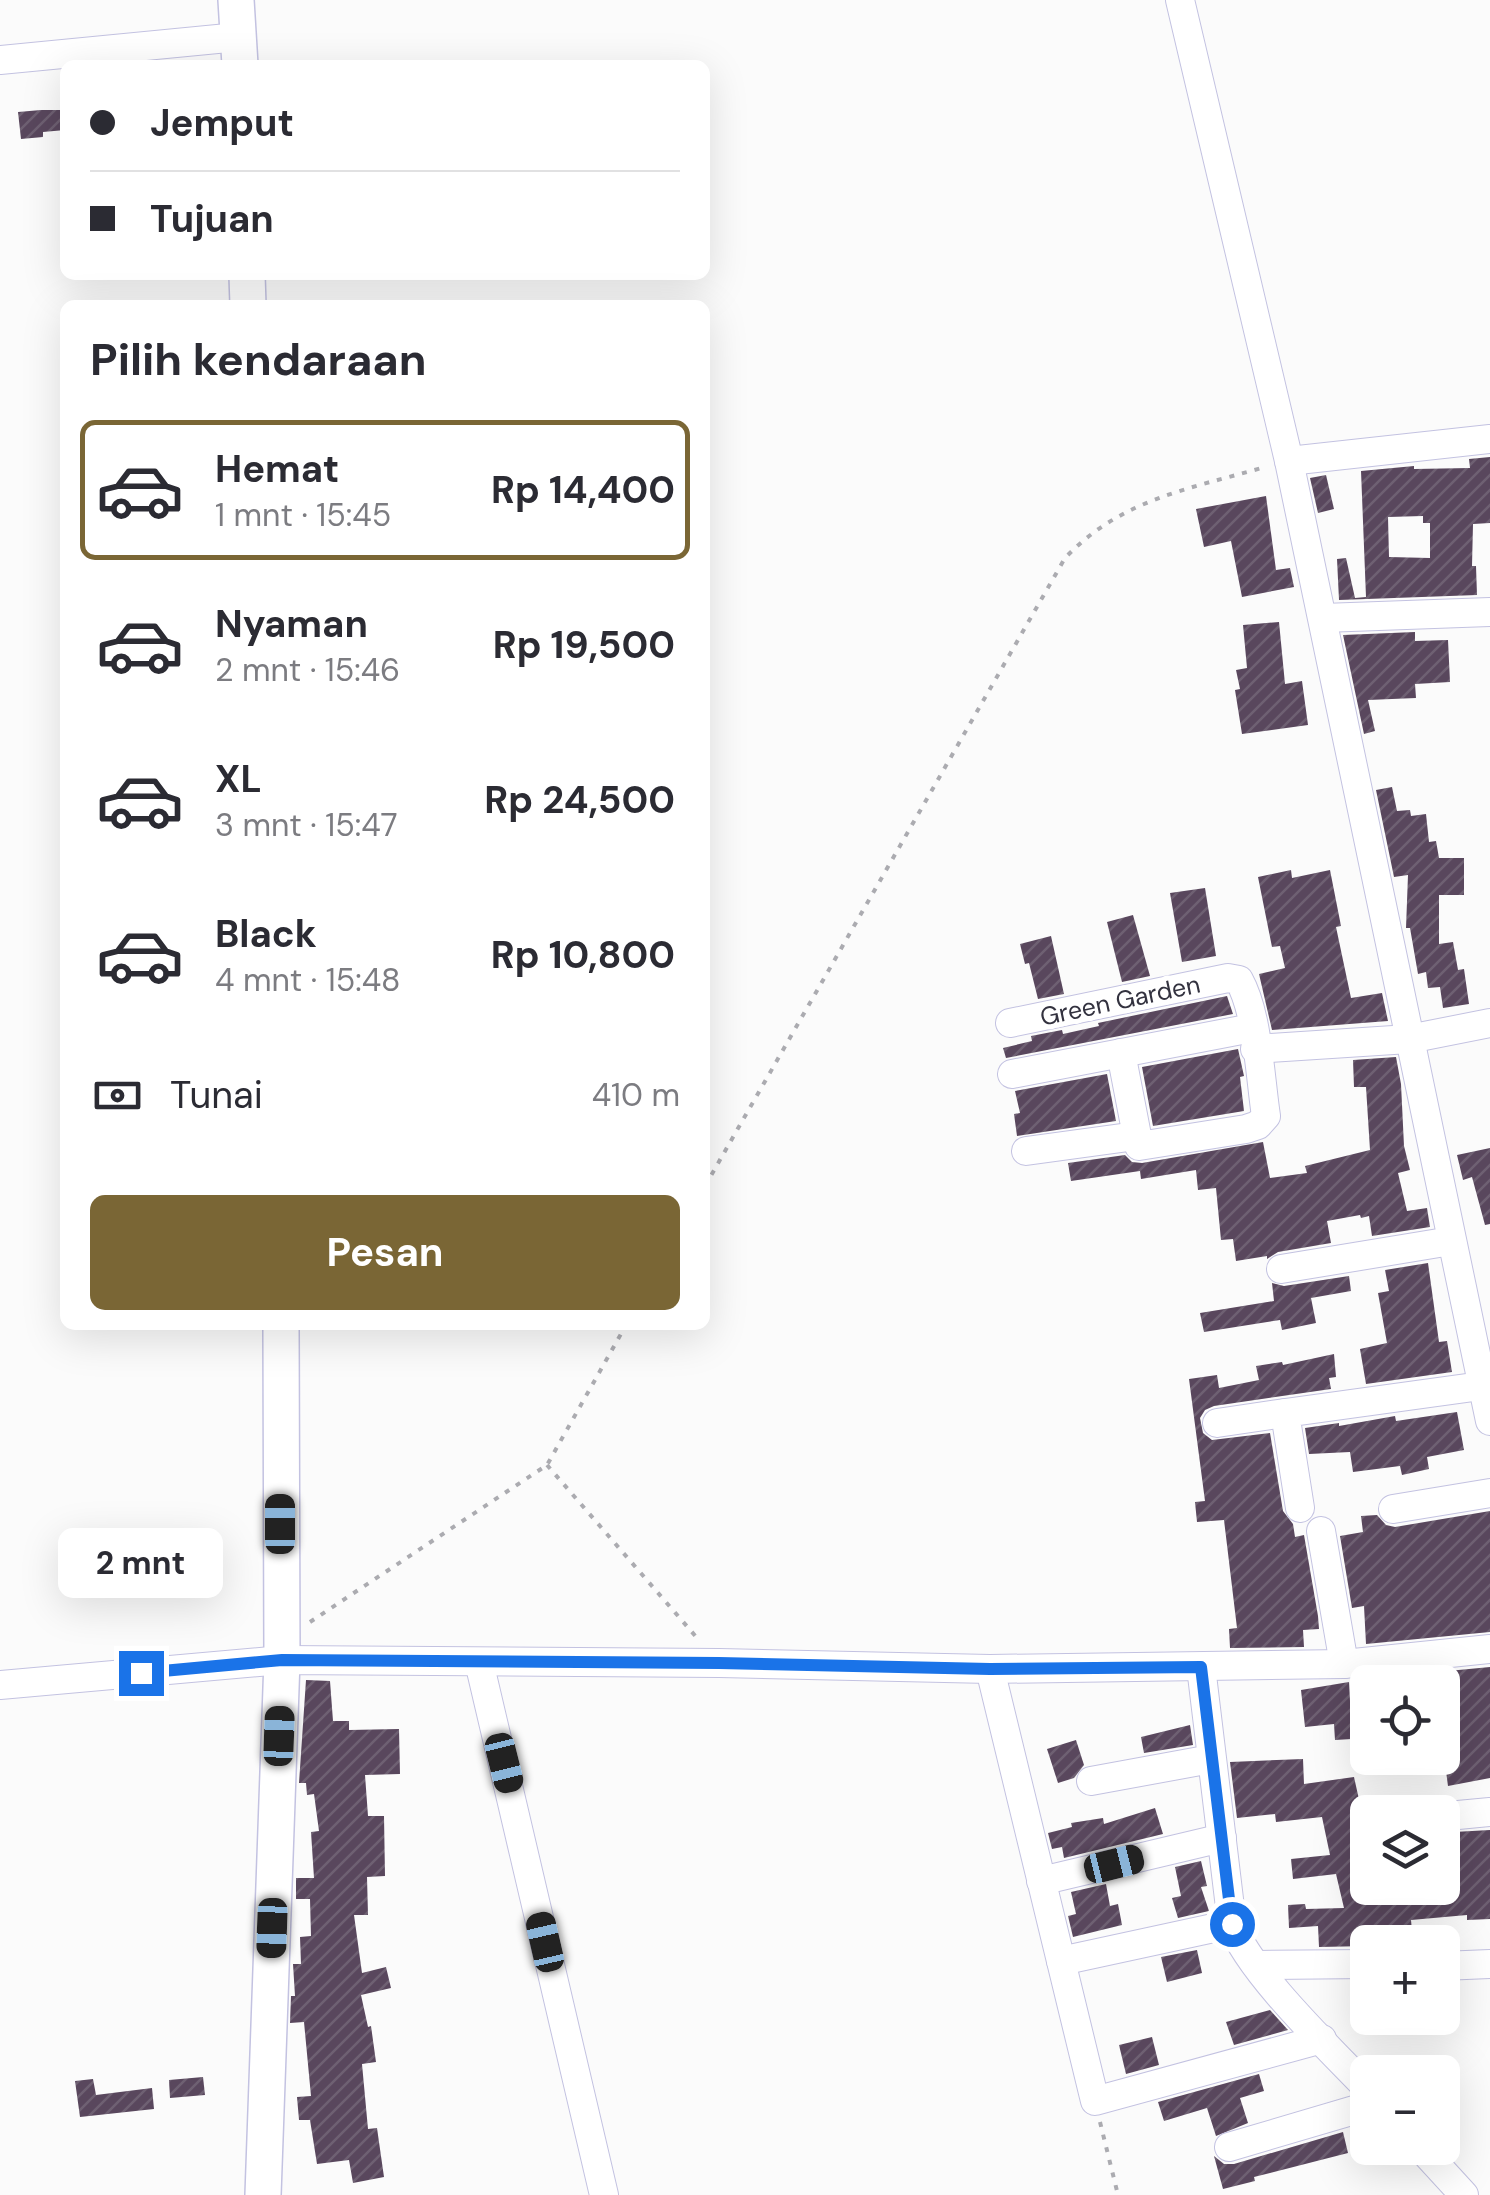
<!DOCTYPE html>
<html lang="id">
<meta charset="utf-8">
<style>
:root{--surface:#fff;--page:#f2f2f3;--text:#2b2b33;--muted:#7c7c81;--line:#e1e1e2;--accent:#7a6635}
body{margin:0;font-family:"DM Sans",sans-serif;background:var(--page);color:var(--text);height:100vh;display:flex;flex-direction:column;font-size:38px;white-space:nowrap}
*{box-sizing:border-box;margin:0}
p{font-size:32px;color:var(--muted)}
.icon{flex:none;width:55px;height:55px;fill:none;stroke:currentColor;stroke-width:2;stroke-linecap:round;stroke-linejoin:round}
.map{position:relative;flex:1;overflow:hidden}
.details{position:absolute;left:60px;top:300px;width:650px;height:1030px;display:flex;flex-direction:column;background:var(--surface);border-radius:15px;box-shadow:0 10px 40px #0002}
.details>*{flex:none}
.hud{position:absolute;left:60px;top:60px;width:650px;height:220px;border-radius:15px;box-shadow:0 10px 40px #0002;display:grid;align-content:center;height:220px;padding:0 30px;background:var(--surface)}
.tools{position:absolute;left:1350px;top:1665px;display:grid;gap:20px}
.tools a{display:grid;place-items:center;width:110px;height:110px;border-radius:15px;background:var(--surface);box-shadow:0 10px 40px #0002;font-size:50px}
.end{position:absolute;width:45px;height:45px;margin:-22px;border:12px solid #1a73e8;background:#fff;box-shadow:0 0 0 5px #fff}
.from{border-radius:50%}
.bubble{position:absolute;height:70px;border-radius:15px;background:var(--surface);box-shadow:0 10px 40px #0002;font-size:32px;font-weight:700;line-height:70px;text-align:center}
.car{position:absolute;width:30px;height:60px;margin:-30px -15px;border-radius:12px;box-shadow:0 0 8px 2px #0007;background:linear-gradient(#222 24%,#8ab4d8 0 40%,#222 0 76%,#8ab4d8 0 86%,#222 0)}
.hud b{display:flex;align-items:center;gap:35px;height:95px;font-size:38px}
.hud b+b{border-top:2px solid var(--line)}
.hud i{width:25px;height:25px;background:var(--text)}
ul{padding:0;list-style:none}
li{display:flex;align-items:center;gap:30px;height:140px;margin:0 20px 15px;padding:0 10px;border:5px solid transparent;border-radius:15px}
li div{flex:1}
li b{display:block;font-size:38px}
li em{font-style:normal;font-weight:700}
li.current{border-color:var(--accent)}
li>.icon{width:90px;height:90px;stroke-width:1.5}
h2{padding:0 30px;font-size:45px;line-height:120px}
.pay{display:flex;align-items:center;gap:25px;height:110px;padding:0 30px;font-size:38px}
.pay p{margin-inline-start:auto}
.button{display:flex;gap:20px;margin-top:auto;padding:20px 30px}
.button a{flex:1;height:115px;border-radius:15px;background:var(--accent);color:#fff;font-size:40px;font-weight:700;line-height:115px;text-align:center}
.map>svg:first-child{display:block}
</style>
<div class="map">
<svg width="1490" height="2195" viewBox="0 0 1490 2195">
<defs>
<pattern id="building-hatch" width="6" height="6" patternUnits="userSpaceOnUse" patternTransform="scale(2.5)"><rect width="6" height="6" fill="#59475d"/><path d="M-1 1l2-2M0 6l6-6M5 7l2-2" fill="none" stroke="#6e6072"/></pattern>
</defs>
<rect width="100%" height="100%" fill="#fbfbfb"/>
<!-- building -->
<g fill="url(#building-hatch)" fill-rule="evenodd">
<path d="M41,110H65V130L43,132V137L21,139L18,112Z"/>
<path d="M1490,457V523L1473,524L1472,566H1476L1477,595L1339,600L1337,559L1346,558L1355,598L1366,597L1361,471L1414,466V469L1470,468L1469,459ZM1423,516V523H1430V558L1389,557L1388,517Z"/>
<path d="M1326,475L1334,509L1318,513L1310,478Z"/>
<path d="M1266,496L1276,570L1290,568L1294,587L1242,597L1231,541L1204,547L1196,509Z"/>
<path d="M1279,622L1285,684L1302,681L1308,725L1242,734L1235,690L1240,689L1236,670L1247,668L1243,625Z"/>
<path d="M1415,632V641L1448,640L1450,682L1415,684L1416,698L1368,700L1375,731L1364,734L1343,635Z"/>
<path d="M1392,787L1397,811L1410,810L1411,816L1426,814L1429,842L1436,841L1439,858H1464V895H1439V944L1453,942L1458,970L1464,969L1469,1004L1443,1008L1440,987L1428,988L1426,972L1418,974L1410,928H1406L1408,875L1394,877L1376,790Z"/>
<path d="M1291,870L1292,878L1330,870L1341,926L1336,927L1351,998L1382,993L1388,1021L1272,1030L1259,974L1285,968L1280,946L1272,947L1258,877Z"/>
<path d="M1205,888L1216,956L1182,962L1170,893Z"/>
<path d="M1133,915L1150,976L1122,982L1107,922Z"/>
<path d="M1051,936L1064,994L1038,999L1029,963L1025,964L1020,944Z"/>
<path d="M1227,996L1233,1014L1006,1058L1003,1048L1032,1041L1031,1036L1062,1030L1063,1034L1099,1026L1098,1023Z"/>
<path d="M1238,1049L1244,1076L1240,1077L1244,1111L1153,1126L1142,1067Z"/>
<path d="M1396,1057L1401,1084L1404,1146L1410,1170L1398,1173L1407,1211L1427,1208L1430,1227L1372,1236L1369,1216L1361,1218L1360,1215L1327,1221L1331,1243L1278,1252L1267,1259V1256L1236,1261L1233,1239L1221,1240L1216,1188L1198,1190L1196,1170L1141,1179L1140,1171L1071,1181L1068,1163L1125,1155L1132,1162L1142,1163L1263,1142L1270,1178L1307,1173L1305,1166L1370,1150L1366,1087H1354L1353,1060Z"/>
<path d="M1107,1074L1116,1121L1017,1136L1014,1114L1020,1113L1015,1091Z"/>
<path d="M1490,1148V1224L1485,1225L1472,1177L1463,1180L1457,1155Z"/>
<path d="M1428,1263L1439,1342L1447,1341L1452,1372L1366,1384L1360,1349L1387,1343L1378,1293L1389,1291L1385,1270Z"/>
<path d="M1349,1276L1351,1291L1311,1298L1316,1323L1282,1330L1280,1320L1204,1332L1200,1313L1274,1301L1272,1283L1284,1286Z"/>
<path d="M1334,1354L1336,1377L1329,1378L1331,1389L1214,1406L1205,1410L1200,1418L1203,1433L1212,1440L1270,1433L1283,1511L1293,1524L1295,1537L1304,1535L1318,1616L1319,1629L1303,1630L1304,1647L1230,1648L1229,1629L1237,1628L1224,1520L1197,1522L1195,1502L1205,1501L1189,1379L1217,1375L1219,1388L1259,1380L1256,1366L1282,1362L1283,1365Z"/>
<path d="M1457,1412L1464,1450L1427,1457L1429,1469L1402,1475L1400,1466L1353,1472L1350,1452L1309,1454L1305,1428L1339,1423V1426L1395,1416L1396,1421Z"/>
<path d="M1490,1511V1632L1366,1644L1364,1606L1352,1608L1340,1536L1363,1532L1361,1516L1377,1515L1386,1525L1395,1527Z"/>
<path d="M1490,1667V1778L1448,1786L1446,1771L1442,1772L1443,1727L1454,1724L1445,1682H1385V1677Z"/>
<path d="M306,1680L330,1681L333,1721H349V1730L399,1729L400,1774L365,1775L368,1816H384L385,1876L367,1877L368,1915H354L362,1973L386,1967L391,1988L361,1995L368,2027L371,2026L376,2062L362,2064L368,2129L377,2128L384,2177L353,2183L349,2160L317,2164L310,2120H299L297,2097L311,2096L304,2022L290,2023L291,1996H295L293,1964H301L300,1937L311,1936L310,1899H296V1878H314L311,1832L319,1831L314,1794L307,1795L306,1783H299Z"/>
<path d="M1349,1682L1352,1739L1335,1740L1334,1724L1305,1727L1301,1690Z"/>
<path d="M1190,1725L1193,1745L1144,1753L1141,1737Z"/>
<path d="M1076,1740L1084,1765L1074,1778L1058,1783L1047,1749Z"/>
<path d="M1303,1759L1304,1784L1354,1777L1360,1804L1357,1805L1368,1834V1888H1442V1861L1459,1859L1454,1832L1490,1830V1919L1467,1920V1915L1411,1920L1413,1942H1368V1946L1319,1947L1318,1926L1289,1928L1288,1905L1305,1904L1306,1909L1344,1908L1336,1874L1293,1879L1291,1859L1330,1855L1322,1817L1276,1822L1275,1814L1237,1818L1230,1762Z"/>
<path d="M1155,1808L1163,1834L1064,1858L1062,1847L1052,1849L1048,1833L1072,1827L1071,1823L1103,1818L1104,1824Z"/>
<path d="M1201,1861L1207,1886L1201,1887L1209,1911L1178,1918L1172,1898L1181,1896L1175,1867Z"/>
<path d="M1106,1884L1110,1906L1118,1904L1122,1925L1073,1937L1068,1916L1076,1914L1071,1892Z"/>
<path d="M1197,1950L1202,1973L1167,1982L1161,1957Z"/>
<path d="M1270,2010L1288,2030L1234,2045L1226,2022Z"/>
<path d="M1152,2037L1159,2065L1126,2074L1119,2045Z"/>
<path d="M1259,2074L1264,2091L1240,2098L1248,2123L1216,2136L1207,2108L1164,2121L1158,2102Z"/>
<path d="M203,2077L205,2095L170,2098L169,2080Z"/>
<path d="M93,2079L96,2095L152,2088L154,2109L80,2117L75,2081Z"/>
<path d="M1343,2132L1348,2153L1254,2177L1255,2181L1223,2189L1214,2156L1224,2164H1234Z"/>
</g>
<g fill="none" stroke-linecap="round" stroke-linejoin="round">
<defs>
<g id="minor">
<path d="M1180,0L1289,461L1490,1421"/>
<path d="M0,60L238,37"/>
<path d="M1289,461L1490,439"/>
<path d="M1323,618L1490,612"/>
<path d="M1010,1023L1228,978L1239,980C1258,1014 1260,1077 1266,1116L1258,1125L1246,1129L1139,1146L1121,1053"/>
<path d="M1255,1049L1409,1039L1490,1023"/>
<path d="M1012,1074L1252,1028"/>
<path d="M1026,1151L1136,1136"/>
<path d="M1281,1269L1451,1241"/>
<path d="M1217,1423L1285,1413"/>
<path d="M1300,1508L1285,1413L1481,1386L1490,1381"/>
<path d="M1393,1509L1490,1493"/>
<path d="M1321,1531L1344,1664"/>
<path d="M479,1662L604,2195"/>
<path d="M1201,1667L1232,1924"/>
<path d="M990,1669L1095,2101L1322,2039"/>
<path d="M0,1685L282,1660L719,1663L990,1669L1344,1664L1490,1649"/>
<path d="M1091,1781L1211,1759"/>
<path d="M1458,1815L1490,1812"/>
<path d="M1041,1881L1222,1838"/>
<path d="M1061,1961L1232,1924C1247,1970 1332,2051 1368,2089"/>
<path d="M1256,1965L1368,1964"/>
<path d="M1442,1966L1490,1964"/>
<path d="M1229,2147L1368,2106"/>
<path d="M1421,2148L1464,2195"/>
</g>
<g id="major">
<path d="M236,0L240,65"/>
<path d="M247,275L248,305"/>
<path d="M263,2195L282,1660L281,1325"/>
</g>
</defs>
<!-- minor casing -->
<use href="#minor" stroke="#c3c2e1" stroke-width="30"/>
<!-- major casing -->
<use href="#major" stroke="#c3c2e1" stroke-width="38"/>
<!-- path -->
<g stroke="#ababb0" stroke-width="4" stroke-dasharray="5 8" stroke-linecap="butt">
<path d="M705,1186L1065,558C1121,499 1189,489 1265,467"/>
<path d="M547,1465L698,1639"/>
<path d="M310,1622L547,1465L626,1325"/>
<path d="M1100,2122L1118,2195"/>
</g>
<!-- minor -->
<use href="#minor" stroke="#fff" stroke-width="28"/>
<!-- major -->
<use href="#major" stroke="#fff" stroke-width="35"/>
</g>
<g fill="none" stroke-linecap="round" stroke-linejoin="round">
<!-- route -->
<path stroke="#1a73e8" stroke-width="12" d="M141,1673L282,1660L719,1663L990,1669L1201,1667L1232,1924"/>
</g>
<g text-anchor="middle" stroke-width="10" stroke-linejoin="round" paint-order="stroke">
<!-- street labels -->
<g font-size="25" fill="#33323f" stroke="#fff">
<text transform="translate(1120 1000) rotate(-12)" y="9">Green Garden</text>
</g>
</g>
</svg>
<div class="tools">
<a><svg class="icon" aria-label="locate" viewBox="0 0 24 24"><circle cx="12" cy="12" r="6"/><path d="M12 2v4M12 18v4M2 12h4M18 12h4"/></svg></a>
<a><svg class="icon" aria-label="layers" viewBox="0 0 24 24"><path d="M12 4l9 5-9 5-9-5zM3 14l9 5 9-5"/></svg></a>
<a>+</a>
<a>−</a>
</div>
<i class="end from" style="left:1232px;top:1924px"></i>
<i class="end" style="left:141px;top:1673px"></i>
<div class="bubble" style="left:58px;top:1528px;width:165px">2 mnt</div>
<i class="car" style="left:280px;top:1524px;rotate:0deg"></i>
<i class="car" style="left:279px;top:1736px;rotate:2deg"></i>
<i class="car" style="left:504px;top:1763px;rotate:166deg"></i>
<i class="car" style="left:1114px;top:1864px;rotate:76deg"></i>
<i class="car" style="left:272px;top:1928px;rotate:182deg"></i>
<i class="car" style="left:545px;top:1942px;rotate:347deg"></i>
<div class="hud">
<b><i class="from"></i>Jemput</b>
<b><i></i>Tujuan</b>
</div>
<section class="details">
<h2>Pilih kendaraan</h2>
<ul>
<li class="current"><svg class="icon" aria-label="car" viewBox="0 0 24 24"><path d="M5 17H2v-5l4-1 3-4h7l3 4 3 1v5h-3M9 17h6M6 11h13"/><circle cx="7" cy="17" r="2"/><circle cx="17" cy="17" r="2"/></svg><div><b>Hemat</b><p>1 mnt · 15:45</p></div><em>Rp 14,400</em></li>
<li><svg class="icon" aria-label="car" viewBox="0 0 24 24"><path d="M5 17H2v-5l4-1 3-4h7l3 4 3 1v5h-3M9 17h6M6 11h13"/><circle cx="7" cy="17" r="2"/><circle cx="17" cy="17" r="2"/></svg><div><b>Nyaman</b><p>2 mnt · 15:46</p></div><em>Rp 19,500</em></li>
<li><svg class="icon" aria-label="car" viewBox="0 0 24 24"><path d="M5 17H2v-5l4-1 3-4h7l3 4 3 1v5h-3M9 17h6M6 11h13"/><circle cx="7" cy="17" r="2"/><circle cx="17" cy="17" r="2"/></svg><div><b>XL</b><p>3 mnt · 15:47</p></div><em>Rp 24,500</em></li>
<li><svg class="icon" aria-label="car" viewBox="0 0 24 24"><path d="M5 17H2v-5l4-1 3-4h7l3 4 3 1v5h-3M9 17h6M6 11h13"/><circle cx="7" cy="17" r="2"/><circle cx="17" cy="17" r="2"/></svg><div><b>Black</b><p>4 mnt · 15:48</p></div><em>Rp 10,800</em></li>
</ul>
<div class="pay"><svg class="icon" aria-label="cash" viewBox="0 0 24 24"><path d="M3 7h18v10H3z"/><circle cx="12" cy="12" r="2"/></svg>Tunai<p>410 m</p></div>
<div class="button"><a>Pesan</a></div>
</section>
</div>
